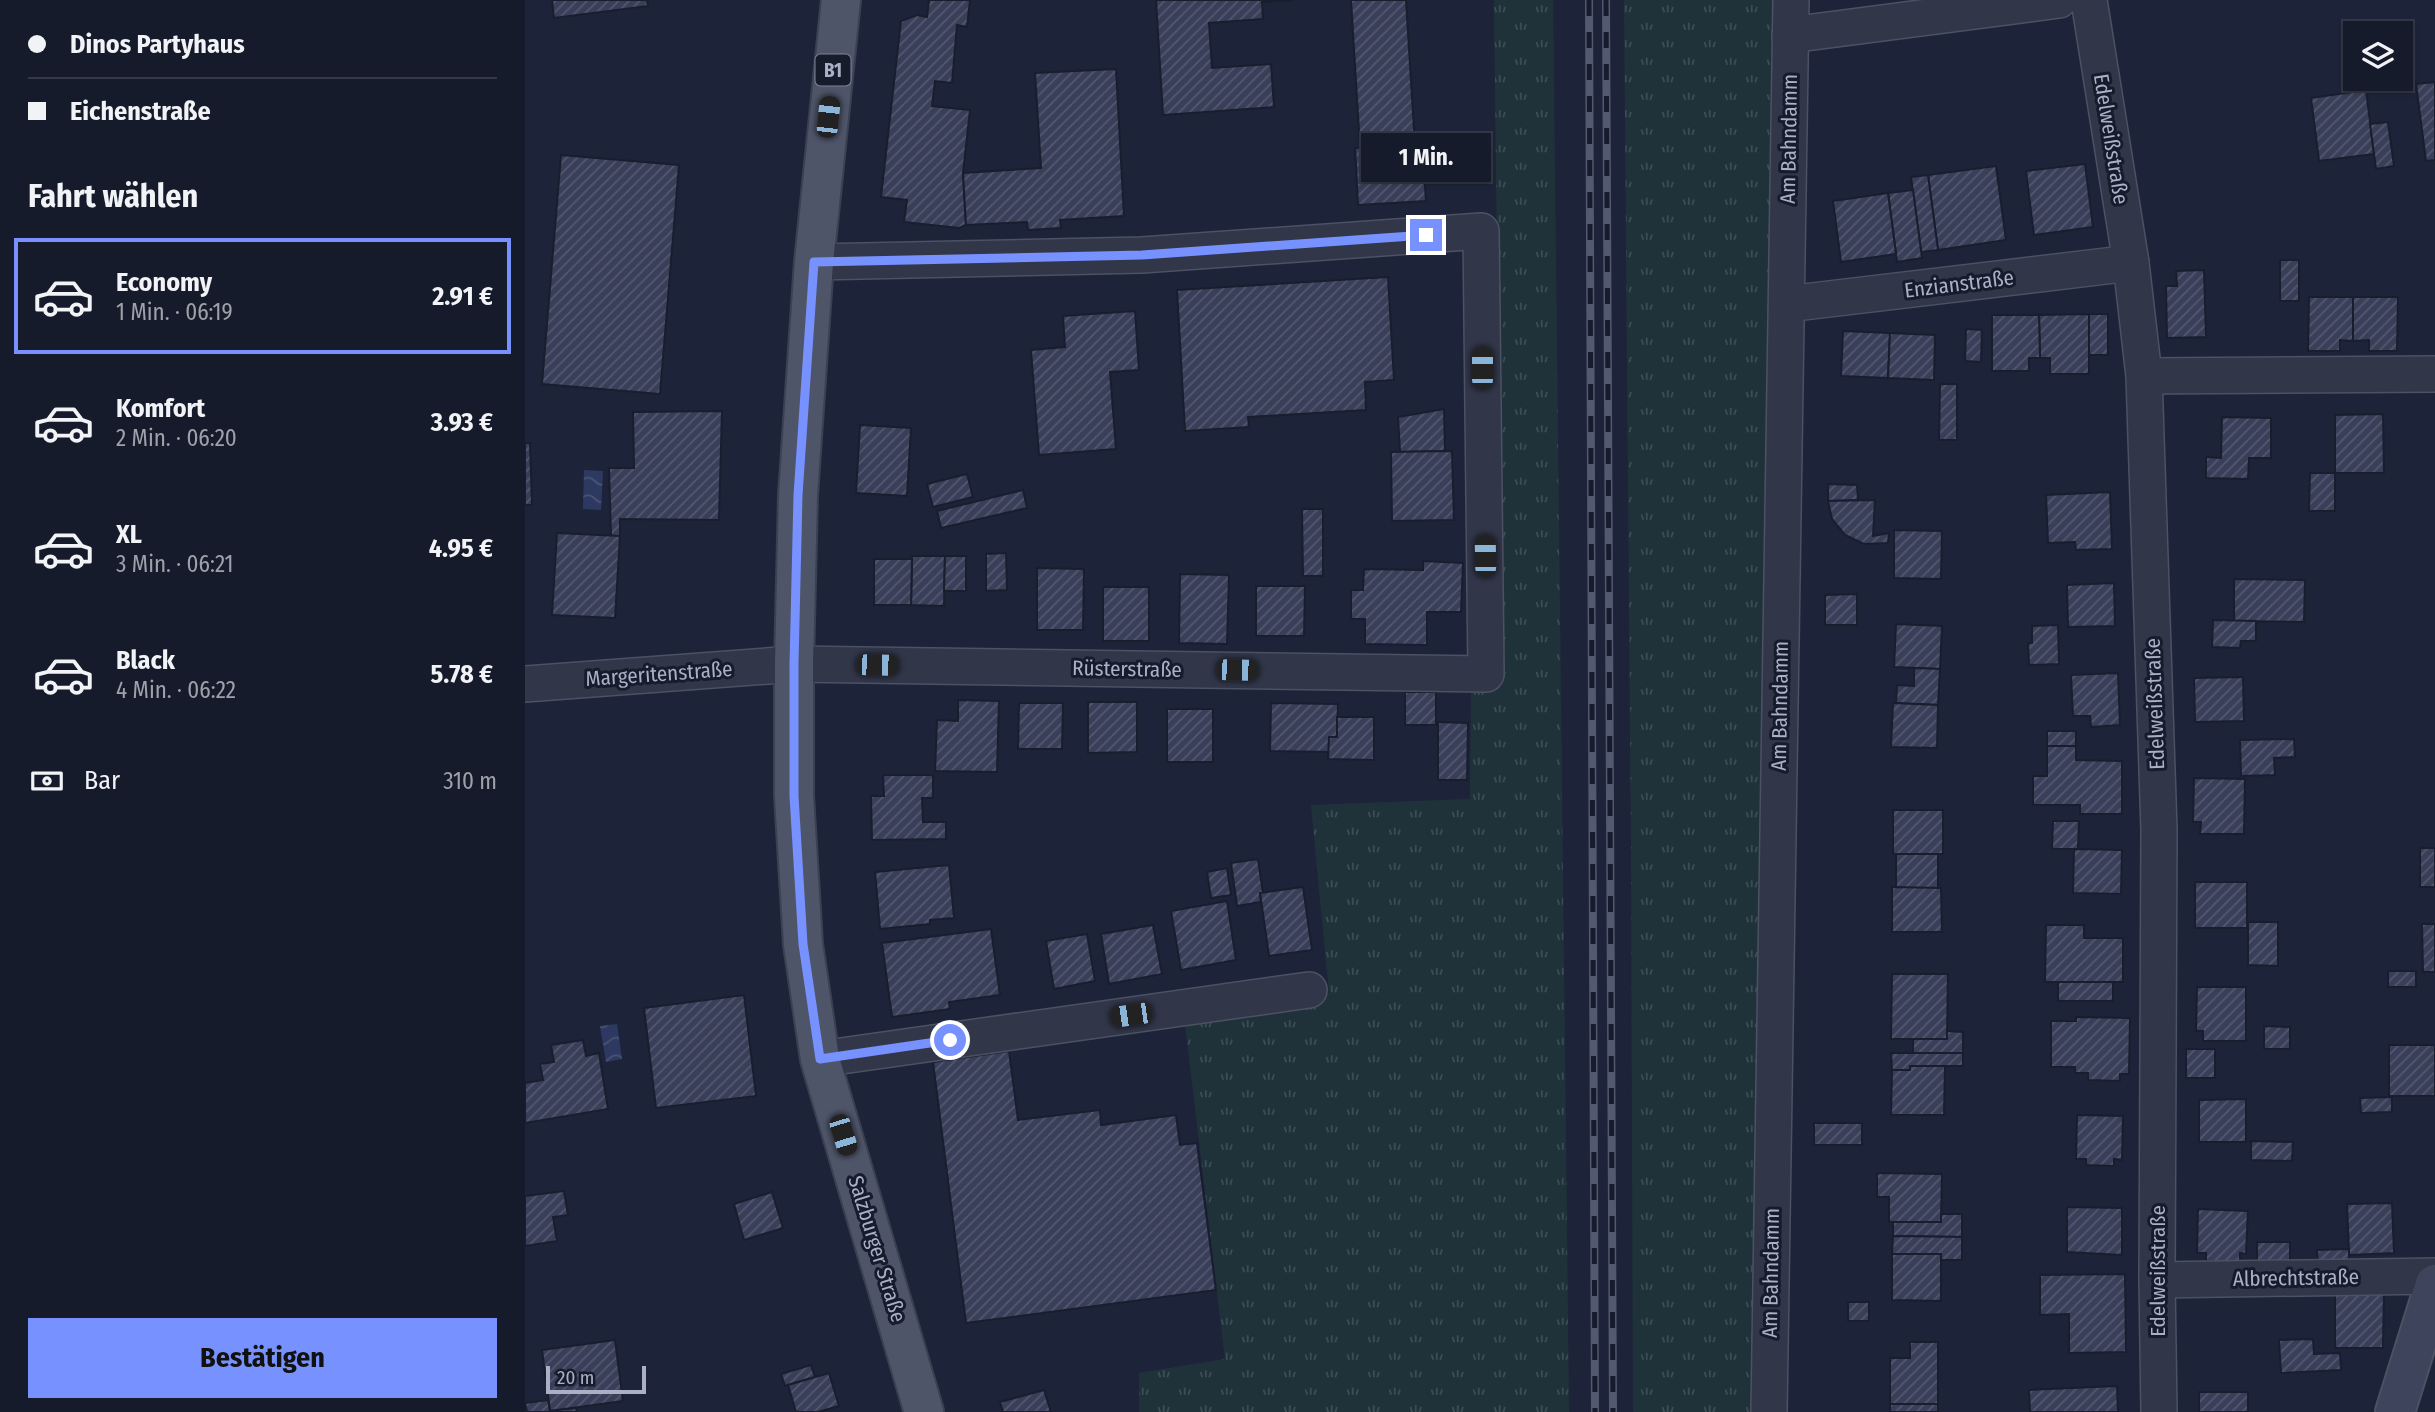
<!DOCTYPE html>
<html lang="de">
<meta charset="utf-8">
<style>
:root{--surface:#161b2b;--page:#1f2433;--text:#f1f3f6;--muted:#9ea1a9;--line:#353947;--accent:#7791ff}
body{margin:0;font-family:"Fira Sans Condensed",sans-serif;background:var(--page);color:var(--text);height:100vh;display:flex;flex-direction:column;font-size:26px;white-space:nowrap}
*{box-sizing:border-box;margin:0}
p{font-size:23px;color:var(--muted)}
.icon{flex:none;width:38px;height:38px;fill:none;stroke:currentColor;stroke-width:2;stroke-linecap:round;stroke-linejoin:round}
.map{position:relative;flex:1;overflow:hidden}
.side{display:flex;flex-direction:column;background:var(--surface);width:525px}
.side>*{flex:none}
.hud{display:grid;align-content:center;height:154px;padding:0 28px;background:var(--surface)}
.fabs{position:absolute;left:1818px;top:21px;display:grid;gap:14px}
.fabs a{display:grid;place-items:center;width:70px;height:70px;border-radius:0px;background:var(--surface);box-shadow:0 2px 5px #0004,0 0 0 2px var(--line);font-size:35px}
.scale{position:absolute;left:21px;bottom:18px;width:100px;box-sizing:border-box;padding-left:7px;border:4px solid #abb0c6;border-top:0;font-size:19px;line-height:24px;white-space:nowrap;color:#abb0c6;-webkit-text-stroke:5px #171c2d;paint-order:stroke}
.end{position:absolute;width:32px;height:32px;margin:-16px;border:9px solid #7791ff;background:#fff;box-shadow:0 0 0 4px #fff}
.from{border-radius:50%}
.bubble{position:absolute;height:49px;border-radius:0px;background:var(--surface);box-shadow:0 2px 5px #0004,0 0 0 2px var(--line);font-size:23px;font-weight:700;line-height:49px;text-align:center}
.car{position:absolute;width:21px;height:42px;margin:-21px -10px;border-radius:9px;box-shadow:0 0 5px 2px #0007;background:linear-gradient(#222 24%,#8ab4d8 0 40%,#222 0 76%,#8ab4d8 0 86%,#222 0)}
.hud b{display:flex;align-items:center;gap:24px;height:66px;font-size:26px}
.hud b+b{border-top:2px solid var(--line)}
.hud i{width:18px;height:18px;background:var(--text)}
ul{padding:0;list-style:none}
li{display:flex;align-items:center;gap:21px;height:116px;margin:0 14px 10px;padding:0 14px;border:4px solid transparent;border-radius:0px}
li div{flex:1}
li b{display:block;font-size:26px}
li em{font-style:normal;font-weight:700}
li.current{border-color:var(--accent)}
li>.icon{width:63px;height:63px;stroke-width:1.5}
h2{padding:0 28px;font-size:32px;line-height:84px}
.pay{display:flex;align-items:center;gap:18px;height:77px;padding:0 28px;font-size:26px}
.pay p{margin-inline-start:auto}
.action{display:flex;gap:14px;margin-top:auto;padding:14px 28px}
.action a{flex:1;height:80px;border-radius:0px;background:var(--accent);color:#111;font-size:28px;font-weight:700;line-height:80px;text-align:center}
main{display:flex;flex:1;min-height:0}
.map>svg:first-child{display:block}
</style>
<main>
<section class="side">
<div class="hud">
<b><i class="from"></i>Dinos Partyhaus</b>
<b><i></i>Eichenstraße</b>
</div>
<h2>Fahrt wählen</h2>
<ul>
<li class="current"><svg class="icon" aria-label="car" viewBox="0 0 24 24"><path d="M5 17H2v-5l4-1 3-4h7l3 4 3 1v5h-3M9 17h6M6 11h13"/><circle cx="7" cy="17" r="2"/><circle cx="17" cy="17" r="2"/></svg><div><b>Economy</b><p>1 Min. · 06:19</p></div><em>2.91 €</em></li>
<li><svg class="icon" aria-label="car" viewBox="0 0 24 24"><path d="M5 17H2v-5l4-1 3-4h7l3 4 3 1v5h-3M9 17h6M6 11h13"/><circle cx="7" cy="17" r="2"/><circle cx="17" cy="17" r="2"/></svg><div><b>Komfort</b><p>2 Min. · 06:20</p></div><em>3.93 €</em></li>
<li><svg class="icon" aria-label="car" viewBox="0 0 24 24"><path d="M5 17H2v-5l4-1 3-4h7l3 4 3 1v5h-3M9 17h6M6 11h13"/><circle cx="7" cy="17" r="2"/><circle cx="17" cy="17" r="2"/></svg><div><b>XL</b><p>3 Min. · 06:21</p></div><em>4.95 €</em></li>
<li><svg class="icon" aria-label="car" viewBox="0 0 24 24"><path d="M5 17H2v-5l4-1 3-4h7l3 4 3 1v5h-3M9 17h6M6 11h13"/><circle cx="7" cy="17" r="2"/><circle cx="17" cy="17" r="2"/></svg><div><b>Black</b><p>4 Min. · 06:22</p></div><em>5.78 €</em></li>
</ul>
<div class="pay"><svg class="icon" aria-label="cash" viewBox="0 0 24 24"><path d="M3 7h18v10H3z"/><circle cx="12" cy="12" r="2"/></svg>Bar<p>310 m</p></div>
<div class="action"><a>Bestätigen</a></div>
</section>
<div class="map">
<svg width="1910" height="1412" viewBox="0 0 1910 1412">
<defs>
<pattern id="grass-tufts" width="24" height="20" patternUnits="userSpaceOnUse" patternTransform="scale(1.75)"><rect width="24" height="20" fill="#1f323a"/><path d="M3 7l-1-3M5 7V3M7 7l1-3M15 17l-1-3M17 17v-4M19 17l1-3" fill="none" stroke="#3d4d55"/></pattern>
<pattern id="water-waves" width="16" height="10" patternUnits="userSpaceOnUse" patternTransform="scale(1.75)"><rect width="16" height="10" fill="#2d3960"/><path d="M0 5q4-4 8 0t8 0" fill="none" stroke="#495375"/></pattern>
<pattern id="building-hatch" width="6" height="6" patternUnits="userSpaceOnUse" patternTransform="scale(1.75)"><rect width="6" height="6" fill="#393f59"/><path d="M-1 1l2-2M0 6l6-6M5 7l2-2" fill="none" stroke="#53586f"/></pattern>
</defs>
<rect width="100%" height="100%" fill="#1d2439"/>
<!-- grass -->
<g fill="url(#grass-tufts)">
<path d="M969,0H1028L1044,1412H614V1373L700,1359L658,1007L804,993L786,805L945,799L946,686H977Z"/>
<path d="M1099,0H1258L1236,1412H1108L1106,841Z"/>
</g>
<!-- water -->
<g fill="url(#water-waves)">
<path d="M59,470L78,471L76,510L58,509Z"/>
<path d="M92,1024L97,1059L81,1062L75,1026Z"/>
</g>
<!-- building -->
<g fill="url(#building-hatch)" stroke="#191e2f" stroke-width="2">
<path d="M27,0H122L123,6L29,18Z"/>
<path d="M404,0H445L442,27L432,25L427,83L410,81L407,106L445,110L438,173L441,225L434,228L379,222L382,200L356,197L376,21L392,15L402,17Z"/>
<path d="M631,0H769L737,2L738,19L684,23L687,68L746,64L749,107L638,115Z"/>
<path d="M826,0H881L890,145L897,144L901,201L833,205L830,148H835Z"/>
<path d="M591,69L599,216L535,220L536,228L503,230L502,222L441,225L438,173L516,168L510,73Z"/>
<path d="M1910,82V160L1901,161L1891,84Z"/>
<path d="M1841,90L1849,154L1794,161L1786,98Z"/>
<path d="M1863,122L1869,166L1851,169L1845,124Z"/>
<path d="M36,155L154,165L135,394L17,384Z"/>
<path d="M1560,164L1568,227L1509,235L1501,171Z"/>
<path d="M1471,166L1481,240L1413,250L1403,175Z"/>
<path d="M1403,175L1413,250L1396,252L1386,177Z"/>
<path d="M1388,190L1397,258L1372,262L1363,193Z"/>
<path d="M1363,193L1371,254L1316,262L1308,201Z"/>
<rect x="1755" y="260" width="19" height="41"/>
<path d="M1679,270L1681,337L1642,338L1641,286H1652L1651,271Z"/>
<path d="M863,277L869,380L840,382L841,410L723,417L724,427L660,431L652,290Z"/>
<path d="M1784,297H1828V341L1815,340V351H1783Z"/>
<path d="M1828,297H1873L1872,351H1844V340L1828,341Z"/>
<path d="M610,311L614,370L585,372L591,449L514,455L506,350L540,347L538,316Z"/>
<path d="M1564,314V374H1525V358H1515L1514,315Z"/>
<rect x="1564" y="314" width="19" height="41"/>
<path d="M1467,315H1514L1515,358H1504V371H1467Z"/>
<path d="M1441,329L1457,330L1456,362L1440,361Z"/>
<path d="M1318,331L1365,333L1363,378L1316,376Z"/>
<path d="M1365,333L1410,335L1409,380L1363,378Z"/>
<path d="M1415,384H1432V440H1414Z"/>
<path d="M919,409L920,451L875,452L873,417Z"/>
<path d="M197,411L194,520L95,519V536H86L84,468H109L108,412Z"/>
<path d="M1858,414L1859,473H1810V415Z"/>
<path d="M1697,417L1746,418V458H1724L1723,479L1681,478V457L1696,458Z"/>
<path d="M335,425L386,428L382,496L331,493Z"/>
<path d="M0,443H5L7,505H0Z"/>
<path d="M927,451L929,520L867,521L866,452Z"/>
<path d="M1785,473H1810V511H1784Z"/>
<path d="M442,474L448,497L408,507L402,484Z"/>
<path d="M1303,484L1332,485L1333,500L1303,501Z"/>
<path d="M498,490L502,508L416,528L412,511Z"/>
<path d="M1585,492L1587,549L1551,550L1550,542L1523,543L1521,495Z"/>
<path d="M1350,500L1348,536L1364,533L1363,543L1339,544L1320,535L1307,519L1303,501Z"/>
<path d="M777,509H798V576H778Z"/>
<path d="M1369,530L1417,531L1416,579L1369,578Z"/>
<path d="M32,533L95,536L90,618L27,615Z"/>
<path d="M481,553L482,590L461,591V554Z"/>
<path d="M387,556H420L419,606L386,605Z"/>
<path d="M420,556H441V591H419Z"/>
<path d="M349,559H387L386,605H349Z"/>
<path d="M898,561L938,563L936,612H902V645L840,644V619H826V590H838L839,569L898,570Z"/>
<path d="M512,568L559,569L558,630H512Z"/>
<path d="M655,574L704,575L702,644L654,643Z"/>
<path d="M1709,579L1780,580L1779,622L1709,621Z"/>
<path d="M1589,583L1590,626L1543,627L1542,585Z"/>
<path d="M731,586H780L779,636H731Z"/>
<rect x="578" y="587" width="46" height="54"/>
<path d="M1332,594V625H1300V595Z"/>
<path d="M1688,620L1731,621V641H1716L1715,648L1687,647Z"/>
<path d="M1371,624L1417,626L1415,669L1369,667Z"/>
<path d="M1533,625L1534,664L1504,665L1503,643H1507V626Z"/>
<path d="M1389,668L1415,669L1413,705L1371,703L1372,685L1389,686Z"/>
<path d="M1593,673L1595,725L1566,727L1565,716H1548L1546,675Z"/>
<path d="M1718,677L1719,721L1670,722L1669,678Z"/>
<rect x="880" y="692" width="31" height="33"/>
<path d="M433,700L474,701L472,772L410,771L412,720L433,721Z"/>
<path d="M563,702H612V752L563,753Z"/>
<path d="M494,703H538L537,749H493Z"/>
<path d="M746,703L813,704L812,737H804V752L745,751Z"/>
<path d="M1368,703L1413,705L1412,748L1366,747Z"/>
<rect x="642" y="709" width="46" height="53"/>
<path d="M812,717H849V760L803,759L804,737H812Z"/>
<path d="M913,722L943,723L942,780H913Z"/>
<rect x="1522" y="731" width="29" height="15"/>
<path d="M1769,739L1770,757L1749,758L1750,775L1716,776L1715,740Z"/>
<path d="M1522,746H1551V760L1597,761V814H1555V805H1508V776H1522Z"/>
<path d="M358,775H408V798H397L398,822H421V839L347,840L346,796H359Z"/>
<path d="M1669,778L1720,779L1719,834H1675L1676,822H1668Z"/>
<rect x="1368" y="810" width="50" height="44"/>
<path d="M1528,821H1554L1553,849H1527Z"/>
<rect x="1895" y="848" width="15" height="39"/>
<path d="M1549,849L1597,850L1596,894L1548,893Z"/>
<rect x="1371" y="854" width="42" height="34"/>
<path d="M733,859L738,893H735L736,902L712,906L706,863Z"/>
<path d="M424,865L429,918L405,920V924L355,929L350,872Z"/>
<path d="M702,868L706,895L686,898L682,872Z"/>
<rect x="1670" y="882" width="52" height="46"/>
<path d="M778,887L787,950L744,956L735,893Z"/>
<path d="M1367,887L1416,888L1417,932H1367Z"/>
<path d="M702,901L711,960L656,970L646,911Z"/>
<path d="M1723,922H1753V966L1723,965Z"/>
<path d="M1897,924H1910V972H1898Z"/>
<path d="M628,925L637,974L584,984L576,934Z"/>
<path d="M1521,925H1559V938H1598V982H1520Z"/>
<path d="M466,929L475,995L424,1002L425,1009L367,1017L357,943Z"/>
<path d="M562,934L570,981L529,989L521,941Z"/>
<rect x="1863" y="971" width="28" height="16"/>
<path d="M1367,974H1423L1422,1039H1366Z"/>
<rect x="1533" y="982" width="55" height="19"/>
<path d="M1672,987H1721V1041H1678V1031H1671Z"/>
<path d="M219,995L231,1096L131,1108L119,1008Z"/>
<path d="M1551,1017L1605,1018L1604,1074H1595V1081L1563,1080V1073H1550V1067H1526V1021H1551Z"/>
<path d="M1739,1026L1765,1027V1049H1739Z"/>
<path d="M1422,1031L1438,1032V1053H1388V1039H1422Z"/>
<path d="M58,1040L61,1056L74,1053L83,1109L0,1123V1083L18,1080L15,1064L29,1062L26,1045Z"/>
<rect x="1864" y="1045" width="46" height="51"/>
<rect x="1661" y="1049" width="29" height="29"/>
<path d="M484,1051L493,1120L575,1110L576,1125L651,1115L655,1145L672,1143L691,1290L441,1323L408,1062Z"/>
<path d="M1366,1053H1438V1066H1385V1070H1367Z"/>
<path d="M1385,1066H1420L1419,1115H1366L1367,1070H1385Z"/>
<path d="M1867,1097V1112L1836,1113L1835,1098Z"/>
<path d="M1721,1099V1142H1674V1100Z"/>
<path d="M1552,1115L1598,1116L1597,1160L1589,1159V1166L1561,1165V1159H1551Z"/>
<rect x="1289" y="1123" width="48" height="22"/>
<path d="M1726,1141L1768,1142L1767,1161L1726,1160Z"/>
<path d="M1352,1173L1417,1174L1416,1222H1364V1197H1352Z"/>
<path d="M39,1191L43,1215L28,1217L32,1241L0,1246V1196Z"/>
<path d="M247,1192L258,1228L219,1240L209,1204Z"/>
<path d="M1867,1203L1869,1253L1824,1255L1822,1204Z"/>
<path d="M1542,1207L1597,1208V1255L1542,1252Z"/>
<path d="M1673,1209L1723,1211L1721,1254L1715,1253V1263L1681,1261V1253H1672Z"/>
<path d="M1416,1214H1437V1237L1368,1236V1222H1416Z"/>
<path d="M1368,1236L1437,1237V1260H1416V1254H1367Z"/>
<path d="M1732,1242H1765V1267L1732,1268Z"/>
<path d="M1824,1249V1268L1793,1269L1792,1250Z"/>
<path d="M1367,1254H1416V1301L1367,1300Z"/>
<path d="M1600,1274L1601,1352L1544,1353V1314L1515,1315V1275Z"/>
<path d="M1810,1291H1859L1858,1348H1810Z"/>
<rect x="1323" y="1302" width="21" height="19"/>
<path d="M1788,1339L1789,1354L1815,1353L1816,1370L1756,1373L1754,1340Z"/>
<path d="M90,1340L98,1401L25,1411L17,1350Z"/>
<path d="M1385,1342H1413V1404H1365V1358H1385Z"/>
<path d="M286,1365L290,1377L260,1386L256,1374Z"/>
<path d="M304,1373L314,1406L293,1412H271L263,1385Z"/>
<path d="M1592,1386L1593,1412H1505L1504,1390Z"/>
<path d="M519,1390L526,1412H478L475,1402Z"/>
<rect x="1674" y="1392" width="49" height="20"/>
<path d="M23,1400L25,1411L51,1408L52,1412H2L0,1403Z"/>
<rect x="1365" y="1404" width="48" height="8"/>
</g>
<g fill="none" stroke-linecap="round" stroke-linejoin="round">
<defs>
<g id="street">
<path d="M1564,0L1606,263L1619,376L1634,830L1632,1280L1634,1412"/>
<path d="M1265,35L1534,0"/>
<path d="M1262,304L1606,263"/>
<path d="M1619,376L1910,374"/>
<path d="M0,684L269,664L961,674L956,231L617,255L289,262"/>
<path d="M295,1059L784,990"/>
<path d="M1632,1280L1910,1276"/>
<path d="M1244,1412L1266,0"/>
</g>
<path id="secondary" d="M1870,1412L1910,1284"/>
<path id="primary" d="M316,0L289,262L273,495L269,664V796L278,944L295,1059L399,1412"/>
</defs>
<!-- street casing -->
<use href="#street" stroke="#4c5164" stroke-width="38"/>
<!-- secondary casing -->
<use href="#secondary" stroke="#4c5164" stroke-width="42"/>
<!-- primary casing -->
<use href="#primary" stroke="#3b4052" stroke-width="42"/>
<!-- street -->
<use href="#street" stroke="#313649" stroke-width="35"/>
<!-- secondary -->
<use href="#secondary" stroke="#3e445c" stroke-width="38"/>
<!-- primary -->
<use href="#primary" stroke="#4f5569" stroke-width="38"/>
<defs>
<g id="rail">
<path d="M1064,0L1070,1412"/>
<path d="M1081,0L1088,1412"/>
</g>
</defs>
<!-- rail casing -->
<use href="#rail" stroke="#525971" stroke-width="8"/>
<!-- rail -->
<use href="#rail" stroke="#171c2d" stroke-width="5" stroke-dasharray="16" stroke-linecap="butt"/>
</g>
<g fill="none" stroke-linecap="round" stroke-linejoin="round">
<!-- route -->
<path stroke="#7791ff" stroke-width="9" d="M425,1040L295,1059L278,944L269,796V664L273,495L289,262L617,255L901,235"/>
</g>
<g text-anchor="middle" stroke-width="6" stroke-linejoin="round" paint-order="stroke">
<!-- shield labels -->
<rect fill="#171c2d" stroke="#7f8498" stroke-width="2" x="290.5" y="54.5" width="35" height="31" rx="5"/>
<g font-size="19" font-weight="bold" fill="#abb0c6">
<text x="308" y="77">B1</text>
</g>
<!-- street labels -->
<g font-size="21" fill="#abb0c6" stroke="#171c2d">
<text transform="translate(1264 139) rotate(-89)" y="7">Am Bahndamm</text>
<text transform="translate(1586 139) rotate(81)" y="7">Edelweißstraße</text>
<text transform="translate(1434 284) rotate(-7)" y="7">Enzianstraße</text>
<text transform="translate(602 669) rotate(1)" y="7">Rüsterstraße</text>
<text transform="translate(134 674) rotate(-4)" y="7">Margeritenstraße</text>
<text transform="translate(1630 704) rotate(-92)" y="7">Edelweißstraße</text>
<text transform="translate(1255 706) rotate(-89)" y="7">Am Bahndamm</text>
<text transform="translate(352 1249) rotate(73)" y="7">Salzburger Straße</text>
<text transform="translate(1633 1271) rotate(-90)" y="7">Edelweißstraße</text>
<text transform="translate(1246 1273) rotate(-89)" y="7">Am Bahndamm</text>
<text transform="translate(1771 1278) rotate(-1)" y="7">Albrechtstraße</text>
</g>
</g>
</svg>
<div class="fabs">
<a><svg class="icon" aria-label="layers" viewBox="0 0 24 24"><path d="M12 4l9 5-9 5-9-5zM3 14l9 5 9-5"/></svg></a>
</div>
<div class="scale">20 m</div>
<i class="end from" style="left:425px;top:1040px"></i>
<i class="end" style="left:901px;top:235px"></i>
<div class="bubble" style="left:836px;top:133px;width:130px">1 Min.</div>
<i class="car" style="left:303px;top:117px;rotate:6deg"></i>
<i class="car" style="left:957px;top:368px;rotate:0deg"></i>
<i class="car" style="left:960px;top:556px;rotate:359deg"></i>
<i class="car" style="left:352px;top:665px;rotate:91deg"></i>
<i class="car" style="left:712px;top:670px;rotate:91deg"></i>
<i class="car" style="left:606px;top:1015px;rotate:262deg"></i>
<i class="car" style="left:318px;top:1135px;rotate:163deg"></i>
</div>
</main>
